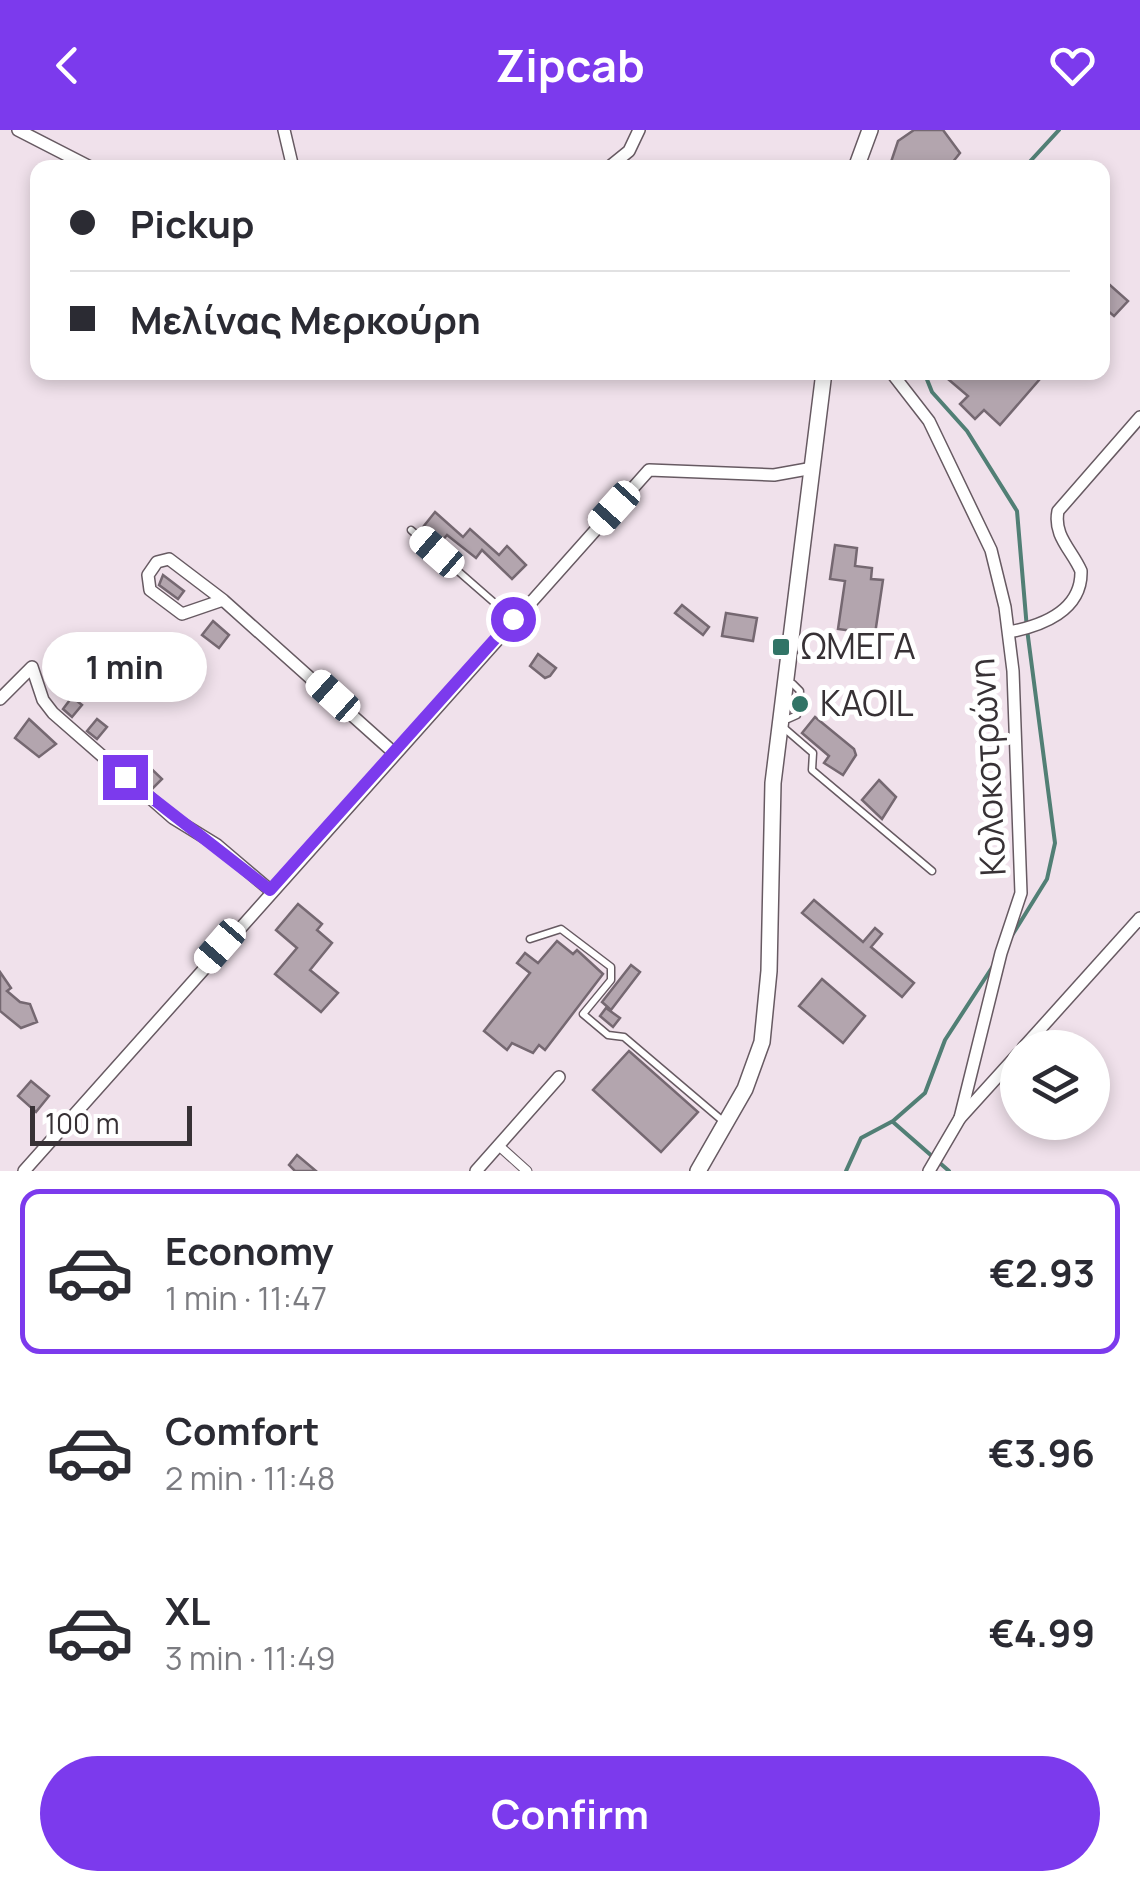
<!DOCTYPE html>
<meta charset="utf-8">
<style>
:root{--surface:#fff;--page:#f7f7f7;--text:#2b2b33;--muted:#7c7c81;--line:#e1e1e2;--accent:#7c3aed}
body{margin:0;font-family:Manrope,sans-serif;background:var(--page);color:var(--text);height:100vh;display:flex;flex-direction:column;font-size:38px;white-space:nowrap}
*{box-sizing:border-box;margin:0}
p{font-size:32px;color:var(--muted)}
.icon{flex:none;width:55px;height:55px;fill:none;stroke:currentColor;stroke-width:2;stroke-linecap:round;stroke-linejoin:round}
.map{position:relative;height:1041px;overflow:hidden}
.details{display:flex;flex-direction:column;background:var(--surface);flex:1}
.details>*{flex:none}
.top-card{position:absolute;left:30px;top:30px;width:1080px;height:220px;border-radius:20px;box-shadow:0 5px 15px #0003;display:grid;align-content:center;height:220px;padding:0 40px;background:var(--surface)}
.controls{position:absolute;left:1000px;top:900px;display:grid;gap:20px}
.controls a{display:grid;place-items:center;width:110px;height:110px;border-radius:50%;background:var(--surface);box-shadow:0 5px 15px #0003;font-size:50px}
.scale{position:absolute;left:30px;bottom:25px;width:162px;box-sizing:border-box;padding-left:10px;border:5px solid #373135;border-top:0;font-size:28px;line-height:35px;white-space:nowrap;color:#373135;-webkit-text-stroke:8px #fff;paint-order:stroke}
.end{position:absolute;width:45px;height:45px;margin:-22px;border:12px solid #7c3aed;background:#fff;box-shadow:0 0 0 5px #fff}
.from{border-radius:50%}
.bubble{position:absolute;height:70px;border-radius:35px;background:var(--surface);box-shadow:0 5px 15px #0003;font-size:32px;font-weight:700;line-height:70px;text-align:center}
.car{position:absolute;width:30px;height:60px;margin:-30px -15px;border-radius:12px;box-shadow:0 0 8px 2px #0007;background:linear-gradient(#fff 24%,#345 0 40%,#fff 0 76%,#345 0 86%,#fff 0)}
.top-card b{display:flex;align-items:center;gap:35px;height:95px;font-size:38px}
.top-card b+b{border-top:2px solid var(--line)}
.top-card i{width:25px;height:25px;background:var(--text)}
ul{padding:18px 0 0;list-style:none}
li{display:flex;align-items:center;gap:30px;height:165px;margin:0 20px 15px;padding:0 20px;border:5px solid transparent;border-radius:20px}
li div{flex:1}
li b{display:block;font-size:38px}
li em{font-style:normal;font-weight:700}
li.current{border-color:var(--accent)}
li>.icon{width:90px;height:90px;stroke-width:1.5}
.button{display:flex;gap:20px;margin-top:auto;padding:20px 40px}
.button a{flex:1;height:115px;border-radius:60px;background:var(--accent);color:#fff;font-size:40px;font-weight:700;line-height:115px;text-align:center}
header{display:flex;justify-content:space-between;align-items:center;height:130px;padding:0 40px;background:var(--accent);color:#fff;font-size:45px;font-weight:700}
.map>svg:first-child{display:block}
</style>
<header><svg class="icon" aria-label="back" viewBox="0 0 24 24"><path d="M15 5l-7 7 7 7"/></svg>Zipcab<svg class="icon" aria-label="heart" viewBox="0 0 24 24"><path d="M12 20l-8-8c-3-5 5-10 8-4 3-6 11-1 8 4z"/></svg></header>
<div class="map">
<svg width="1140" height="1041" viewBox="0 0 1140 1041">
<rect width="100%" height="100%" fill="#f0e1eb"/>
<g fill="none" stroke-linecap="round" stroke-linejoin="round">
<!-- stream -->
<g stroke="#517f75" stroke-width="4">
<path d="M1024,38L1059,0"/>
<path d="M924,242L932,262L967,301L1017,381L1027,499L1055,713L1047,749L1011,807"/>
<path d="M893,992L949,1041"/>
<path d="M846,1041L861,1008L893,991L925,963L945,910L993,836"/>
</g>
</g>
<!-- building -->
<g fill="#b3a5ae" stroke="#756871" stroke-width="2.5">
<path d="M914,0H943L960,23L948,38H889L898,11Z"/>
<path d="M1102,148L1128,171L1114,186L1102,176Z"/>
<path d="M954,242H1046L1000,295L984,280L975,289L960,274L968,266L948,249Z"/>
<path d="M435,382L463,407L470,399L499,425L507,416L526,435L512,449L482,420L476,428L447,405L441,412L423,397Z"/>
<path d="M835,415L857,418L855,436L872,438L871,449L883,450L875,504L838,499L845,451L830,449Z"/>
<path d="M163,445L184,461L178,469L159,455Z"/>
<path d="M682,475L709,497L703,505L675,483Z"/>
<path d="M726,483L757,488L753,511L722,506Z"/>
<path d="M213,491L229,505L219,518L202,505Z"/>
<path d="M538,524L556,538L550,546L545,548L530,536Z"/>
<path d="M72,567L82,575L72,587L63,579Z"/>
<path d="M815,587L854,619L856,625L843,645L824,633L829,626L802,603Z"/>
<path d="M29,589L56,614L39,627L15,608Z"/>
<path d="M97,589L107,597L97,609L87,601Z"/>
<path d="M136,624L162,649L153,658L127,635Z"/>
<path d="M879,650L896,667L882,689L862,670Z"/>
<path d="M814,770L863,812L875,798L882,804L871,817L914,853L902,867L802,783Z"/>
<path d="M298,774L322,794L317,800L332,813L310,840L338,863L321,882L275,844L297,818L276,800Z"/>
<path d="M557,811L573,824L577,820L603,844L545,920L539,915L533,923L512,913L507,920L484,901L530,843L517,833L525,823L538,833Z"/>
<path d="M631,835L640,842L611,880L602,872Z"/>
<path d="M0,842L11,858L7,861L20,872L30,874L37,892L21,898L0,881Z"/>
<path d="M822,849L865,886L843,913L799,876Z"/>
<path d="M606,878L620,888L613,897L600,886Z"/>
<path d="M629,921L698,982L661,1022L593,960Z"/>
<path d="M31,951L49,966L36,982L18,966Z"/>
<path d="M297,1025L316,1041H295L289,1035Z"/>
</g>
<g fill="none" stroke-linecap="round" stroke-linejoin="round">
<defs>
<g id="service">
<path d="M411,400L513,489"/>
<path d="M788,589L797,585L800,561L793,554"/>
<path d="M784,598L813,623L812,640L932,741"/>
<path d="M530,809L561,799L611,837V850L583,884L608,905L624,907L724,992"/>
</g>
<path id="pedestrian" d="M498,1015L527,1041"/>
<g id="minor">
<path d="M18,0L92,38"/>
<path d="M284,0L293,38"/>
<path d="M608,38L629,21L639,0"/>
<path d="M891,242L929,291L991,420L1005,477L1013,541L1021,763L1001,823L960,988"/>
<path d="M223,470L169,429L157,432L148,445L150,460L182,484L223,470L393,622"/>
<path d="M1009,502C1041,496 1082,481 1081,441C1072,420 1053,406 1058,381L1140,287"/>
<path d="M0,569L32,537L43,570L53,583L173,688L217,715L270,760"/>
<path d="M1023,918L1140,788"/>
<path d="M24,1041L649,340L774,345L813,338"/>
<path d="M476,1041L559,947"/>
<path d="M929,1041L960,988L1018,924"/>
</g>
<g id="tertiary">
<path d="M856,38L870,0"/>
<path d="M698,1041L745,959L762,912L769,841L773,653L824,242"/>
</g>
</defs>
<!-- service casing -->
<use href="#service" stroke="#675a62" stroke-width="9"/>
<!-- pedestrian casing -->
<use href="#pedestrian" stroke="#675a62" stroke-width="11"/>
<!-- minor casing -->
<use href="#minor" stroke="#675a62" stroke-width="14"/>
<!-- tertiary casing -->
<use href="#tertiary" stroke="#675a62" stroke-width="18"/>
<!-- service -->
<use href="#service" stroke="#fff" stroke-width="6"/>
<!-- pedestrian -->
<use href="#pedestrian" stroke="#fff" stroke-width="9"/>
<!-- minor -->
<use href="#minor" stroke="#fff" stroke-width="11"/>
<!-- tertiary -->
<use href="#tertiary" stroke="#fff" stroke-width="15"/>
</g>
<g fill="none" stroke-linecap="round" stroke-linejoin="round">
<!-- route -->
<path stroke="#7c3aed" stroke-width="12" d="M125,647L270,760L513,489"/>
</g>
<!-- markers -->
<g fill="#317466" stroke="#fff" stroke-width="4">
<rect x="771" y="507" width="20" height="20" rx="5"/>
<circle cx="800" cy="574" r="10"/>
</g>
<g text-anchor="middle" stroke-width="10" stroke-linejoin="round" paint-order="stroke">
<!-- poi labels -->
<g font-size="35" fill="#373135" stroke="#fff" text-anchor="start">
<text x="801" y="529">ΩΜΕΓΑ</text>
<text x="820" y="586">KAOIL</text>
</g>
<!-- street labels -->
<g font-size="35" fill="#373135" stroke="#fff">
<text transform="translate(988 637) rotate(-93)" y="12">Κολοκοτρώνη</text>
</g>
</g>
</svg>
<div class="controls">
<a><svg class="icon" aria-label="layers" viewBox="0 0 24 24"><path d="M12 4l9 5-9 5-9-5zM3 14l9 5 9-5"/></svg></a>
</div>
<div class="scale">100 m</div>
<i class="end from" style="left:513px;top:489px"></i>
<i class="end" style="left:125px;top:647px"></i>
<div class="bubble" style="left:42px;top:502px;width:165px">1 min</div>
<i class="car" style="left:614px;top:378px;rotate:222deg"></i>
<i class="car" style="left:437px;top:422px;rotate:311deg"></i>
<i class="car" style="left:333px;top:566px;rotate:312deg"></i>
<i class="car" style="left:220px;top:816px;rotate:221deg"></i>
<div class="top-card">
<b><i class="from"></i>Pickup</b>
<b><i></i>Μελίνας Μερκούρη</b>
</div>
</div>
<section class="details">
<ul>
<li class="current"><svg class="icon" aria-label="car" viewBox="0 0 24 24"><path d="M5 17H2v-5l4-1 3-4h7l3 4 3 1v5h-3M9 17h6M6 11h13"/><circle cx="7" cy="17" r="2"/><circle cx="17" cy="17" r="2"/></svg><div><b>Economy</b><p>1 min · 11:47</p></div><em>€2.93</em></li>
<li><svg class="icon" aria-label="car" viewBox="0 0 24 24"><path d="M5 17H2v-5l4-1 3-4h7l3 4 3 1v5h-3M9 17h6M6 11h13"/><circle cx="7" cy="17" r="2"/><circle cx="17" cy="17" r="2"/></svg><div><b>Comfort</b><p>2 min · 11:48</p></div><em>€3.96</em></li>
<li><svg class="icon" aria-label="car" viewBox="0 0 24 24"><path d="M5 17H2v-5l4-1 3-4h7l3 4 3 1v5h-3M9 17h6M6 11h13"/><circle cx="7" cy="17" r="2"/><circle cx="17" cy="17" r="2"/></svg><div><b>XL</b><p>3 min · 11:49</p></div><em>€4.99</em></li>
</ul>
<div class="button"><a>Confirm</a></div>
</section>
